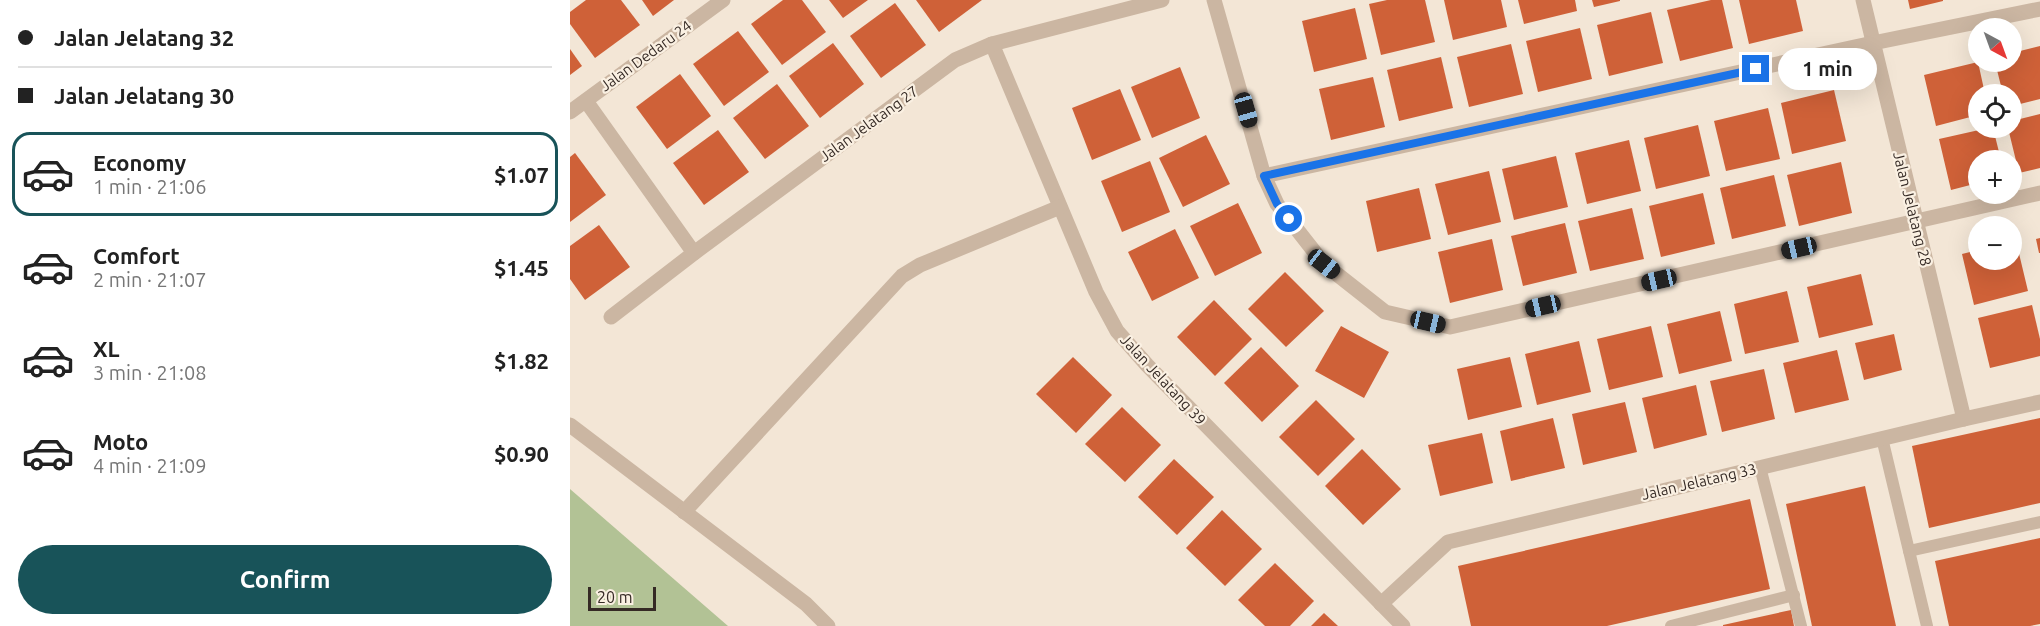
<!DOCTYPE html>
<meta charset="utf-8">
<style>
:root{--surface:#fff;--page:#f2f2f2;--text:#222;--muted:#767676;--line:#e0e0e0;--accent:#185359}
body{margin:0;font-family:Ubuntu,sans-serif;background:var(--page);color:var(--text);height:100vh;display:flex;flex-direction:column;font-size:22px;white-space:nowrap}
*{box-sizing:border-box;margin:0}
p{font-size:20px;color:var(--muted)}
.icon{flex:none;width:33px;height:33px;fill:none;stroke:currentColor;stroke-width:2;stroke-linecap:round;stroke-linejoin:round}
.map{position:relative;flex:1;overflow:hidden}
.panel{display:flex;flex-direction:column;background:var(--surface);width:570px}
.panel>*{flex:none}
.banner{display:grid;align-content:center;height:132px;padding:0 18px;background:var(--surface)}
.needle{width:39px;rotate:139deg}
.buttons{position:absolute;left:1398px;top:18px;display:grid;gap:12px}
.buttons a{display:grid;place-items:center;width:54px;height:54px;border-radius:50%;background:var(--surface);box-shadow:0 6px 24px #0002;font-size:30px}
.scale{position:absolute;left:18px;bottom:15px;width:68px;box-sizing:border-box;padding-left:6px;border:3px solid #352a25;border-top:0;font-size:16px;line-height:21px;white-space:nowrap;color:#352a25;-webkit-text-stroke:4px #faf0e2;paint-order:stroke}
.end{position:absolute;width:27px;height:27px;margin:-14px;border:8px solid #1a73e8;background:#fff;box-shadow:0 0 0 3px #fff}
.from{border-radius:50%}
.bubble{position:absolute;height:42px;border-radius:21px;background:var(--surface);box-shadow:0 6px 24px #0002;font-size:20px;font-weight:700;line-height:42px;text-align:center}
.car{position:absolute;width:18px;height:36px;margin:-18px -9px;border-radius:8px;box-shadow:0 0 4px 2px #0007;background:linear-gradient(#222 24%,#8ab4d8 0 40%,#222 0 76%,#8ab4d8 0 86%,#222 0)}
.banner b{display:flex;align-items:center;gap:21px;height:57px;font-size:22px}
.banner b+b{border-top:2px solid var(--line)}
.banner i{width:15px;height:15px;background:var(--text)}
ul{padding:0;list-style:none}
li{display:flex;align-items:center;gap:18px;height:84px;margin:0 12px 9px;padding:0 6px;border:3px solid transparent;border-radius:18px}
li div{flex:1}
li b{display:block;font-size:22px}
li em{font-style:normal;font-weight:700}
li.active{border-color:var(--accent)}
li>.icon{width:54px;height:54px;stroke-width:1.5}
.action{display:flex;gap:12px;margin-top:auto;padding:12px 18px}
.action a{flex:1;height:69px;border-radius:36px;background:var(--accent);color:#fff;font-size:24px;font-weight:700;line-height:69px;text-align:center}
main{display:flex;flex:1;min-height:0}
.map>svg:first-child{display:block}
</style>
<main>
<section class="panel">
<div class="banner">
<b><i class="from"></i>Jalan Jelatang 32</b>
<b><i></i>Jalan Jelatang 30</b>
</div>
<ul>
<li class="active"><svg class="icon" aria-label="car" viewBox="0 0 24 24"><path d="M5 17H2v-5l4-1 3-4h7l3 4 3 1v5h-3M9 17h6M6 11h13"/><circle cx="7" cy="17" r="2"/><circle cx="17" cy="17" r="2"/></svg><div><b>Economy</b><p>1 min · 21:06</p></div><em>$1.07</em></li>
<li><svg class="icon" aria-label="car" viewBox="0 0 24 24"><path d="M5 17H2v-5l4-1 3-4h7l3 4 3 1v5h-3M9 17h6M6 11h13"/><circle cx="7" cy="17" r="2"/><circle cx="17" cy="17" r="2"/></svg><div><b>Comfort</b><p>2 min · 21:07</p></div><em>$1.45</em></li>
<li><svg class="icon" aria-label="car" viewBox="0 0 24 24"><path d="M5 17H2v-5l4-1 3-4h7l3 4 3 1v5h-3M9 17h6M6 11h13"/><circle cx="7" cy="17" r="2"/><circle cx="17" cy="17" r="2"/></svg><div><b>XL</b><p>3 min · 21:08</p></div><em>$1.82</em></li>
<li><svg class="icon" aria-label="car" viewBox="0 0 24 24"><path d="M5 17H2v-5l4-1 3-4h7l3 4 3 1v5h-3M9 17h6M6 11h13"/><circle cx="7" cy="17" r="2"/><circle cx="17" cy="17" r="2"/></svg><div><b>Moto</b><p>4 min · 21:09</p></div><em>$0.90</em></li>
</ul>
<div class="action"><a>Confirm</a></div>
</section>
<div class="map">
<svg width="1470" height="626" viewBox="0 0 1470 626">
<rect width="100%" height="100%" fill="#f3e6d6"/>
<!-- green -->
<path fill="#b2c295" d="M0,489L158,626H0Z"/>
<!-- building -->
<g fill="#cf6138">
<path d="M16,0H51L70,25L25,58L0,24V12Z"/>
<path d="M72,0H104L83,16Z"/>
<path d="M213,0H232L256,32L212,65L181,24Z"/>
<path d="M259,0H298L273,18Z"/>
<path d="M346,0H412L369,32Z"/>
<path d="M817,0H855L865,42L811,55L799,4Z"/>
<path d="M874,0H931L937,27L883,40Z"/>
<path d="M948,0H1005L1007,11L954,24Z"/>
<path d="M1022,0H1050V1L1024,7Z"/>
<path d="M1141,0H1152L1163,48L1110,61L1097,10Z"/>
<path d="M1169,0H1226L1233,31L1179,44Z"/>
<path d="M1338,0H1373V1L1340,9Z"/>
<path d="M325,3L356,45L311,78L280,36Z"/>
<path d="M785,8L797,59L744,72L732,21Z"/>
<path d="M1081,12L1093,63L1039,76L1027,25Z"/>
<path d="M1010,28L1022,79L968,92L956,41Z"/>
<path d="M168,31L199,72L154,106L123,64Z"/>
<path d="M263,43L294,84L250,118L219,76Z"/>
<path d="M941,44L953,94L899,107L887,57Z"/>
<path d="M1470,46V99L1442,106V94H1433L1425,62H1442V53Z"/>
<path d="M0,49L12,66L0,75Z"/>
<path d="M871,57L883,108L829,121L817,70Z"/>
<path d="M1408,62L1415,94H1408V115L1366,126L1354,75Z"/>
<path d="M610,67L630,118L582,138L561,87Z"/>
<path d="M110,74L141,116L97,149L66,107Z"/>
<path d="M803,77L815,127L761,140L749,89Z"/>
<path d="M207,84L239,126L195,159L163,118Z"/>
<path d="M550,89L571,140L522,160L502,108Z"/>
<path d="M1264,90L1276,141L1222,154L1211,103Z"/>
<path d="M1198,108L1210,159L1156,171L1144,121Z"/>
<path d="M1470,114V168L1449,173L1438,128H1442V121Z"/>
<path d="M1128,125L1140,176L1086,189L1074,138Z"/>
<path d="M1418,128H1423L1431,160H1408V183L1381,190L1369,139Z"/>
<path d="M148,130L179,172L134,205L103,163Z"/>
<path d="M636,135L660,184L613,207L589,158Z"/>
<path d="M1059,140L1071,191L1017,204L1005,153Z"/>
<path d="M5,153L36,195L0,222V157Z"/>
<path d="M986,156L998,207L944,220L932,169Z"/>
<path d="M580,161L600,212L552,232L531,181Z"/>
<path d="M1271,162L1282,213L1229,226L1217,175Z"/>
<path d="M919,171L931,222L878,235L865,184Z"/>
<path d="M1204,175L1216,226L1162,239L1150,188Z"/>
<path d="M849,188L861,239L807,252L796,201Z"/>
<path d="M1133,193L1145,244L1091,257L1079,206Z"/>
<path d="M668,203L692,253L645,276L620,226Z"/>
<path d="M1062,208L1074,259L1020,271L1008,221Z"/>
<path d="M995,223L1007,273L953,286L941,236Z"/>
<path d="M29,225L60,267L15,300L0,279V246Z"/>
<path d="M605,229L629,278L582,301L558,252Z"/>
<path d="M1470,238V253H1469L1466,239Z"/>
<path d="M922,239L933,290L880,303L868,252Z"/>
<path d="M1446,241L1458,291L1404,305L1392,254L1408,250V260H1442V242Z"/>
<path d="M715,272L754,311L716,347L678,309Z"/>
<path d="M1291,274L1303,325L1249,338L1237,287Z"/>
<path d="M1217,291L1229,342L1175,354L1164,304Z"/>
<path d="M644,300L682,339L645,376L607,337Z"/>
<path d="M1462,305L1470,339V356L1420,368L1408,318Z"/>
<path d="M1150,311L1162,361L1109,374L1097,324Z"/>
<path d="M771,326L819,352L794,398L745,371Z"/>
<path d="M1081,326L1093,377L1039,390L1027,339Z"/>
<path d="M1324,334L1332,370L1294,380L1285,343Z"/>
<path d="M1009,341L1021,392L967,405L955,354Z"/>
<path d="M691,347L729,386L692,422L654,383Z"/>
<path d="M1267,350L1279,400L1225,413L1213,363Z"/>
<path d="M503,357L542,395L506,433L466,394Z"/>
<path d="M940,357L952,407L898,420L887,369Z"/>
<path d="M1194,369L1205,419L1152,432L1140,381Z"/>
<path d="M1126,385L1137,435L1084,449L1072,398Z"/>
<path d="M746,400L785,439L748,476L709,437Z"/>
<path d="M1055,402L1067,452L1013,465L1002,414Z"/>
<path d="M552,407L591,445L555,482L515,444Z"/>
<path d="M983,418L995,468L941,481L930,431Z"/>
<path d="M1470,418V503L1359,528L1342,446Z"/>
<path d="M912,433L923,483L870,496L858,445Z"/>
<path d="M792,449L831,489L793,525L755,486Z"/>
<path d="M604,459L644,497L607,535L568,497Z"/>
<path d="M1295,486L1326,626H1242L1216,504Z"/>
<path d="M1180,499L1200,589L1037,626H901L888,566Z"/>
<path d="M652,510L692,549L655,586L616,548Z"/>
<path d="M1470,538V624L1460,626H1379L1365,561Z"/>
<path d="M705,563L744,601L720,626H695L668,600Z"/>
<path d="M1221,610L1224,626H1153V625Z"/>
<path d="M754,613L768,626H741Z"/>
</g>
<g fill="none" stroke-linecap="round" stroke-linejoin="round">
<!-- lane -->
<g stroke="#cbb6a2" stroke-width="12">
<path d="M1312,438L1357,626"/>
<path d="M1190,467L1231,626"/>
<path d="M1339,551L1470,522"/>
<path d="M1101,626L1224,595"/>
</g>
<!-- street -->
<g stroke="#cbb6a2" stroke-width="15">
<path d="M644,0L694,176L707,204L754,264L815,312L880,327L1470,193"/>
<path d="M1293,0L1394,419"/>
<path d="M422,44L526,292L547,331L577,365L833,626"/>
<path d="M16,101L124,253"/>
<path d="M0,112L153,0"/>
<path d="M694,176L1303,43L1470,9"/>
<path d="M41,317L124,253L385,60L422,44L592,0"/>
<path d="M0,425L236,604L258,626"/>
<path d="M114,512L332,276L350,265L490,207"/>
<path d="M811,604L878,542L1394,419L1470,402"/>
</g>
</g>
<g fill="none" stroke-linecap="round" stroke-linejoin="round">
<!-- route -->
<path stroke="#1a73e8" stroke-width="8" d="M719,219L707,204L694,176L1186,69"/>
</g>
<g text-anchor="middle" stroke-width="4.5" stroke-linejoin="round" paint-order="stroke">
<!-- street labels -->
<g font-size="15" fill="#352a25" stroke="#faf0e2">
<text transform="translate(76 56) rotate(-36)" y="5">Jalan Dedaru 24</text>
<text transform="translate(299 124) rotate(-36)" y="5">Jalan Jelatang 27</text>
<text transform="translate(1342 209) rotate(76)" y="5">Jalan Jelatang 28</text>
<text transform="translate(593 380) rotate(47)" y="5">Jalan Jelatang 39</text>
<text transform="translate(1129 482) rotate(-13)" y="5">Jalan Jelatang 33</text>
</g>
</g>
</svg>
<div class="buttons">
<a><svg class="needle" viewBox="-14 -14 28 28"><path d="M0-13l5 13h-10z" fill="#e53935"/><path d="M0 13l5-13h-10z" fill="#767676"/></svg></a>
<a><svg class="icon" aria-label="locate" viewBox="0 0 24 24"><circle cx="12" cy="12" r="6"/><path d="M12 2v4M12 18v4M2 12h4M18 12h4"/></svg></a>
<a>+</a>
<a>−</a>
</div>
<div class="scale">20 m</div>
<i class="end from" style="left:719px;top:219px"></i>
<i class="end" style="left:1186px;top:69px"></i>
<div class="bubble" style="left:1208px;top:48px;width:99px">1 min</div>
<i class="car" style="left:676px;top:110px;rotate:164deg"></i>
<i class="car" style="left:1229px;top:248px;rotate:257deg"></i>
<i class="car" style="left:754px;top:264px;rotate:128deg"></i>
<i class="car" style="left:1089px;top:280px;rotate:257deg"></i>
<i class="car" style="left:973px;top:306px;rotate:257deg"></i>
<i class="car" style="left:858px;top:322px;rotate:103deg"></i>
</div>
</main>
